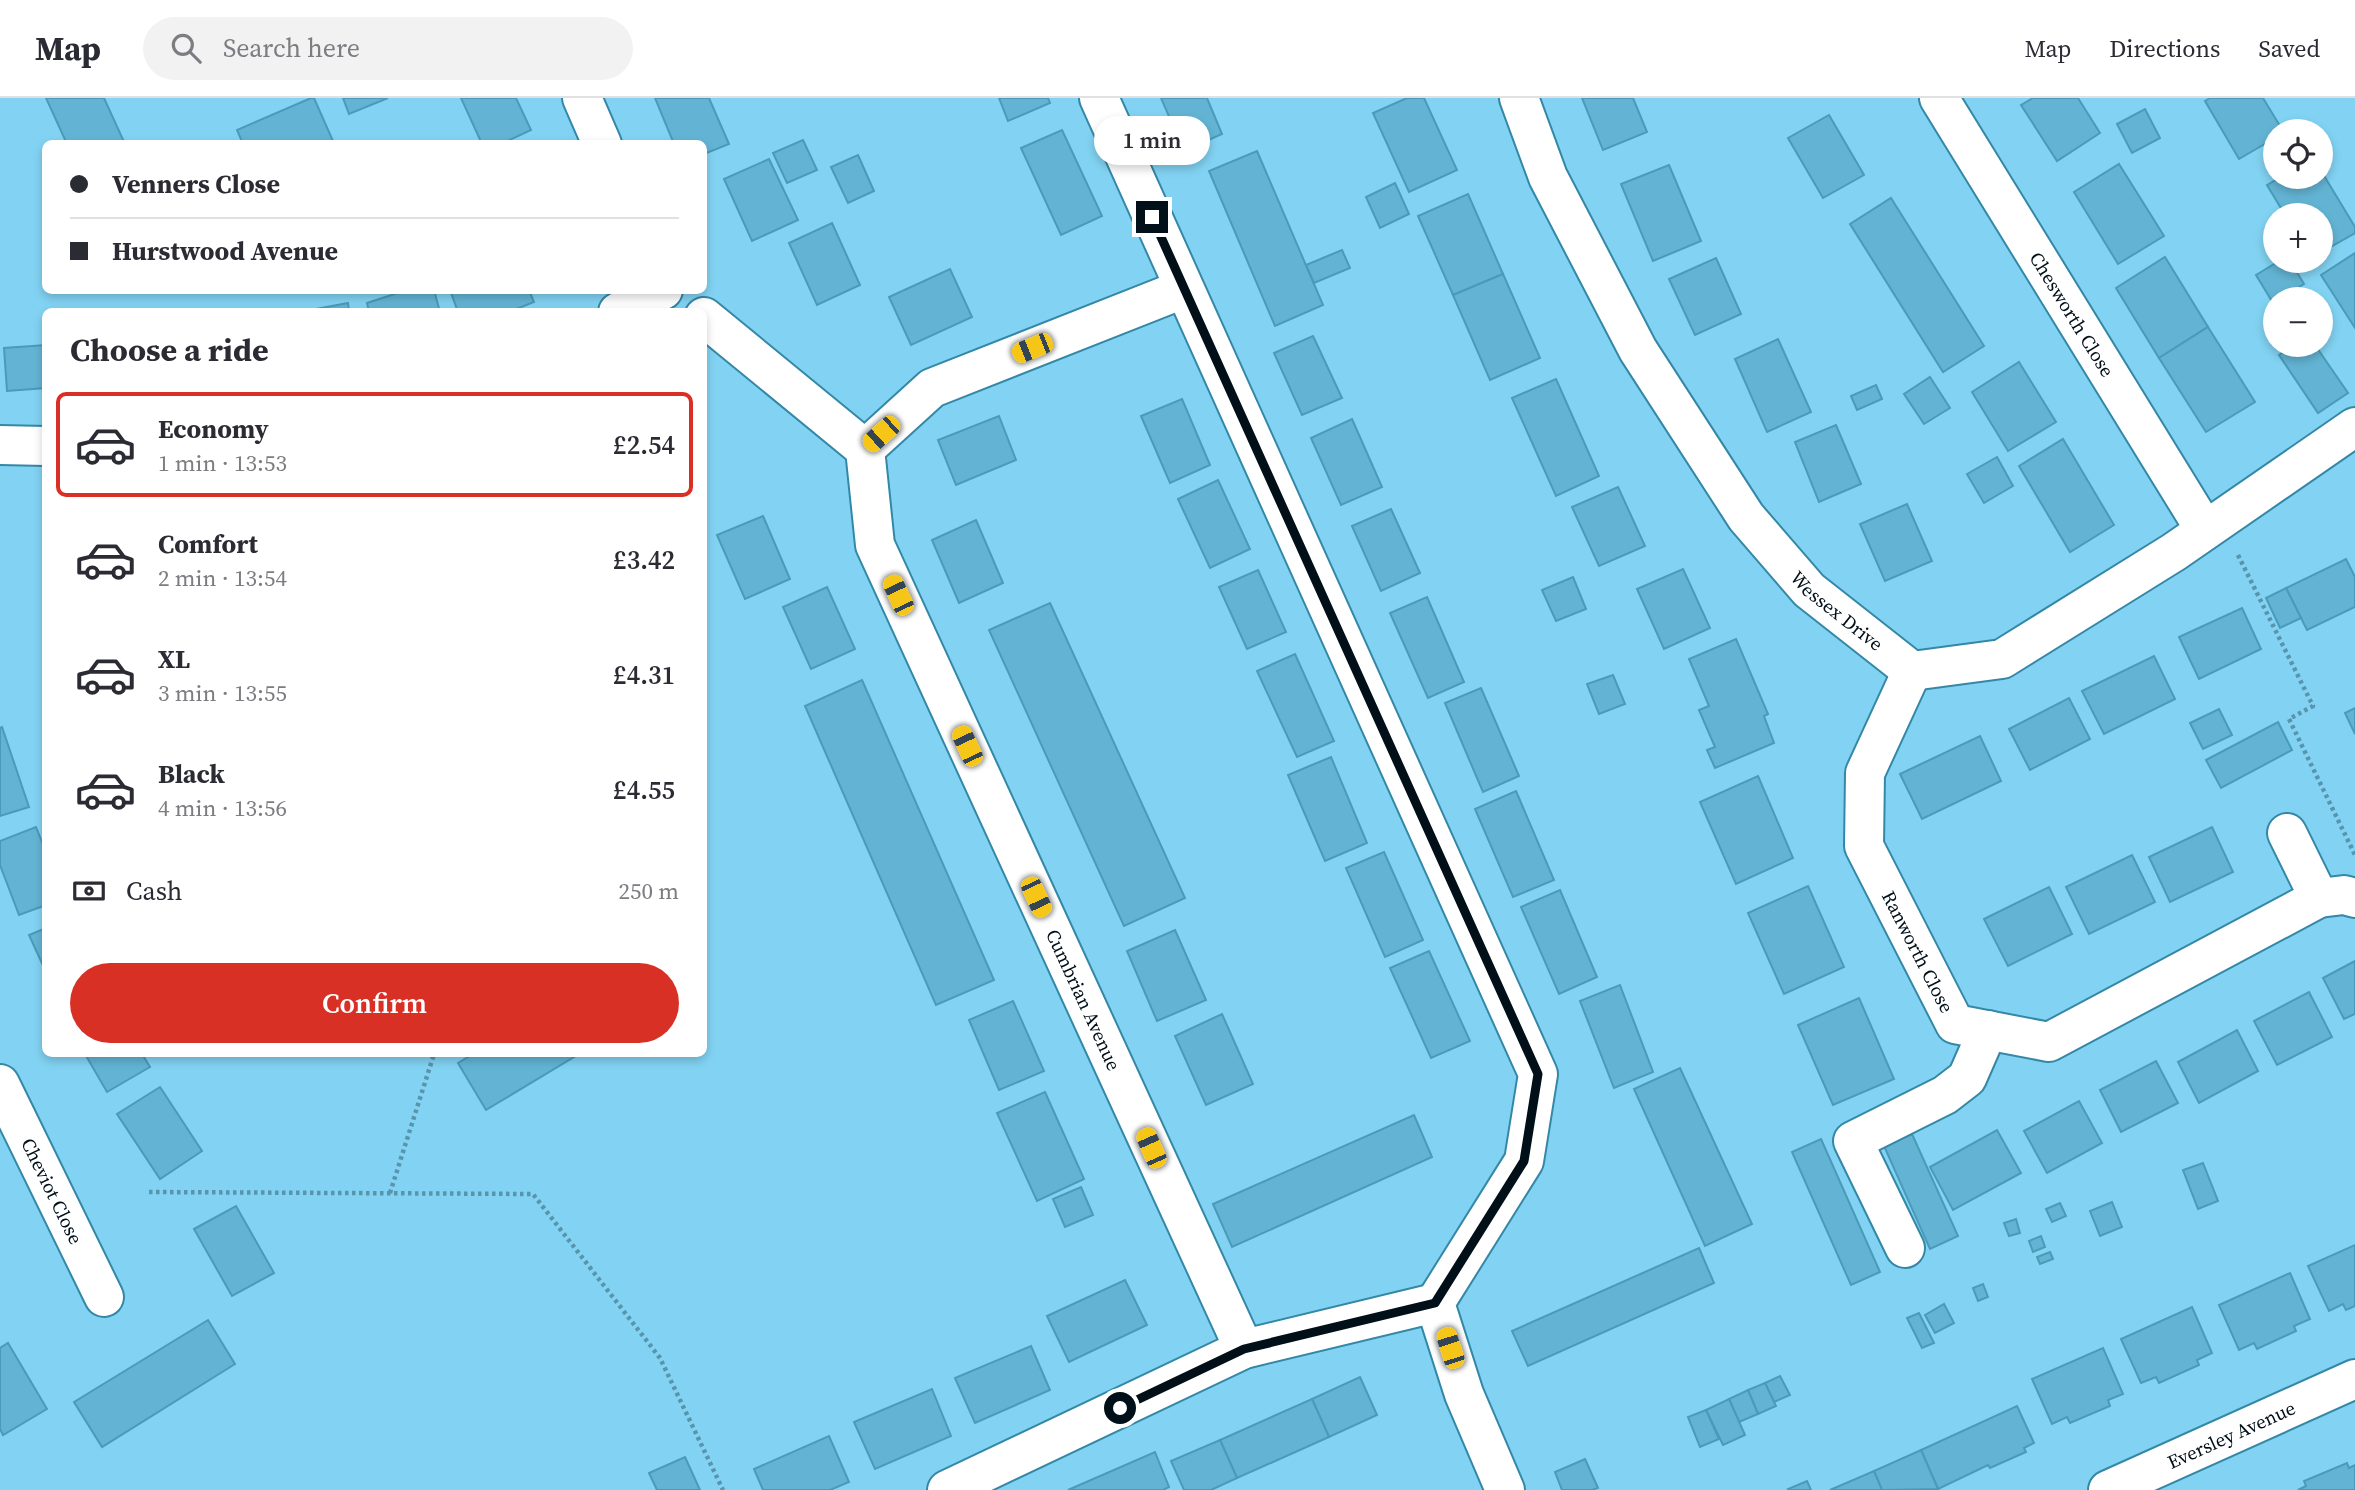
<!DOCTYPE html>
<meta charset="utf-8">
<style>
:root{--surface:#fff;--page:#f2f2f3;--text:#2b2b33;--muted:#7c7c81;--line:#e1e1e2;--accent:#d93025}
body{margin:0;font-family:"Source Serif 4",serif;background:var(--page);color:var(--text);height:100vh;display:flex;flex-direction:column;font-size:26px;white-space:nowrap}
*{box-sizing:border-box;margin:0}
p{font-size:23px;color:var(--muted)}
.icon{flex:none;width:38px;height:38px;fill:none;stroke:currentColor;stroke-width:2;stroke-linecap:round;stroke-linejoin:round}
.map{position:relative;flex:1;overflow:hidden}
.side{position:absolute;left:42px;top:210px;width:665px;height:749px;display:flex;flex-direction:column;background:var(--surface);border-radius:10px;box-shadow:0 4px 10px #0003}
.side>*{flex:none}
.banner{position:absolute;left:42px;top:42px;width:665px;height:154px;border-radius:10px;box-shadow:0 4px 10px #0003;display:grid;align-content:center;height:154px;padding:0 28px;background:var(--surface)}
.buttons{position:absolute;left:2263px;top:21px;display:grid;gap:14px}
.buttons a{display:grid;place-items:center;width:70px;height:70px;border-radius:50%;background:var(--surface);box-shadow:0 4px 10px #0003;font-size:35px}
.end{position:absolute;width:32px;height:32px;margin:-16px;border:9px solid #000f18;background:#fff;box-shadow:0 0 0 4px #fff}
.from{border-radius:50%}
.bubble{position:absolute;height:49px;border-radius:24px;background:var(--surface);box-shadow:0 4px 10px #0003;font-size:23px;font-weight:600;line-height:49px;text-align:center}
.car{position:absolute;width:21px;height:42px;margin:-21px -10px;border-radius:9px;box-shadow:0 0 5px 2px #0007;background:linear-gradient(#f5c518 24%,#345 0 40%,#f5c518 0 76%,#345 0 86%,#f5c518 0)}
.banner b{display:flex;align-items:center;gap:24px;height:66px;font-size:26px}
.banner b+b{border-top:2px solid var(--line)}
.banner i{width:18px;height:18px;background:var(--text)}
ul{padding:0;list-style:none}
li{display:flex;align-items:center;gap:21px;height:105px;margin:0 14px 10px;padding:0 14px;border:4px solid transparent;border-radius:10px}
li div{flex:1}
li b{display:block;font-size:26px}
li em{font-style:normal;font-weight:600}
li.current{border-color:var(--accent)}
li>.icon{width:63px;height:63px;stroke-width:1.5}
h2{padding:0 28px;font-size:32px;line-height:84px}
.pay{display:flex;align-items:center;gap:18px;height:77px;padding:0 28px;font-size:26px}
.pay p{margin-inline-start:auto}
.action{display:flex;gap:14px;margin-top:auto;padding:14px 28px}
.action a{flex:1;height:80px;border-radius:42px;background:var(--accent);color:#fff;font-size:28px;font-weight:600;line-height:80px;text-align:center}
header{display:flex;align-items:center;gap:42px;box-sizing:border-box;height:98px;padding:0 35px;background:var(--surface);border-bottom:2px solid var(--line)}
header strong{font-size:33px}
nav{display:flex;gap:38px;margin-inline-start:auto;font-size:24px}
.search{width:490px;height:63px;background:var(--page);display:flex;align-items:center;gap:18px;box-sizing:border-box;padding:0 24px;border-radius:38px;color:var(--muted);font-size:26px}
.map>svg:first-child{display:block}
</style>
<header>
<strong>Map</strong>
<div class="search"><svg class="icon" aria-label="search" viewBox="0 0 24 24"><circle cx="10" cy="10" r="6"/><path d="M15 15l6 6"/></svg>Search here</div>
<nav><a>Map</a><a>Directions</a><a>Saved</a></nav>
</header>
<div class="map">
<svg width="2355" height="1392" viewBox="0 0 2355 1392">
<rect width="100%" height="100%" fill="#82d3f3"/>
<!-- building -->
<g fill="#63b4d4" stroke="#499bb9" stroke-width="2">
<path d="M46,0H104L125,46H67Z"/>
<path d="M311,0H314L333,43L327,46H243L237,32Z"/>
<path d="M343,0H388L349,16Z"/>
<path d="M461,0H516L531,32L501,46H482Z"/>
<path d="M655,0H709L729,46L704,56V46H674Z"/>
<path d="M999,0H1048L1050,5L1008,23Z"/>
<path d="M1161,0H1207L1222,36L1184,53Z"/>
<path d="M1407,0H1424L1457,72L1409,94L1373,15Z"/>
<path d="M1582,0H1633L1647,34L1603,52Z"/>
<path d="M2033,0H2078L2100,35L2057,63L2021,7Z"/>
<path d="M2210,0H2263L2283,33H2275V40L2239,61L2205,3Z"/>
<path d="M2145,11L2160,40L2132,55L2117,26Z"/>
<path d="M1829,17L1864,77L1823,100L1788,40Z"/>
<path d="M1062,32L1102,118L1061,137L1021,50Z"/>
<path d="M803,42L817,72L787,85L773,55Z"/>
<path d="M1257,53L1323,207L1275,228L1209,73Z"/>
<path d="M858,57L874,93L848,105L831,69Z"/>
<path d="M769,61L798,122L752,143L724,81Z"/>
<path d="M2119,66L2164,138L2118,166L2074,94Z"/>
<path d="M1669,67L1701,143L1653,163L1621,86Z"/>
<path d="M2320,71L2355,129V135L2320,155V117H2285L2267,87L2281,79H2320Z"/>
<path d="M1395,85L1409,116L1380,130L1366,99Z"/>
<path d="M1468,96L1503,176L1453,197L1418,118Z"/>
<path d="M1891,100L1984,248L1943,274L1850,126Z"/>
<path d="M832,125L860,187L817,207L789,145Z"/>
<path d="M1342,152L1350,170L1314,185L1306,167Z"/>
<path d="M2355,155V230L2321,177Z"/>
<path d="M2165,159L2208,229L2159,260L2116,190Z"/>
<path d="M1716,160L1741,216L1695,237L1669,181Z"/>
<path d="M2279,163H2290L2304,186L2279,201H2275L2273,205L2256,177Z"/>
<path d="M950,171L972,219L911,247L889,199Z"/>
<path d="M1503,176L1540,260L1490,282L1453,197Z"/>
<path d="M407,192H434L440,214H369L367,205Z"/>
<path d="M450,192H529L534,204L509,214H458Z"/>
<path d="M348,205L349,214H300Z"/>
<path d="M2208,229L2255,304L2206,334L2159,260Z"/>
<path d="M1313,238L1342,300L1302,317L1274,255Z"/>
<path d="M1778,241L1811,314L1767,334L1735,261Z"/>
<path d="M46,247V290L7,293L4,250Z"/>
<path d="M2295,247H2315L2348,295L2318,315L2279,257Z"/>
<path d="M2019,264L2056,324L2008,353L1972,294Z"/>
<path d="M1930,279L1950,310L1924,326L1904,296Z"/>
<path d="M1556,281L1599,378L1556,398L1512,300Z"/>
<path d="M1876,287L1882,301L1857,312L1851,298Z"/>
<path d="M1182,301L1210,367L1170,385L1141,318Z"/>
<path d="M999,318L1016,362L956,387L938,342Z"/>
<path d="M1352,321L1382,389L1341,407L1311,340Z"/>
<path d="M1836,327L1861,386L1819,404L1795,344Z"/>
<path d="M2063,341L2114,427L2070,454L2019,368Z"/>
<path d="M1997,359L2013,388L1984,405L1967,376Z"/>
<path d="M1218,382L1250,451L1210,470L1178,401Z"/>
<path d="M1618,389L1645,448L1599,468L1572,409Z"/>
<path d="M1907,406L1932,463L1885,483L1860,426Z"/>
<path d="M1391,411L1420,475L1381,493L1352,428Z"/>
<path d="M763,418L790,481L745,501L717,437Z"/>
<path d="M976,422L1003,485L959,505L932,442Z"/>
<path d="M2346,461L2355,479V509L2307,532L2286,490Z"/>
<path d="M1683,471L1710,530L1664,551L1637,491Z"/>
<path d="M1258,472L1286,534L1247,551L1219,489Z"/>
<path d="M1573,479L1586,511L1556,523L1542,492Z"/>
<path d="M827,489L855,551L811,571L783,509Z"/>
<path d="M2286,490L2301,520L2280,530L2266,500Z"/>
<path d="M1427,499L1464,584L1428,600L1390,515Z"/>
<path d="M1050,505L1185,800L1124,828L989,532Z"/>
<path d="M2242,510L2261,551L2199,581L2179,539Z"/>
<path d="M1736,541L1768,616L1764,618L1774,645L1715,670L1707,652L1715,649L1699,612L1709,608L1689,561Z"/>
<path d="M1295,556L1334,643L1297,659L1257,573Z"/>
<path d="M2154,558L2175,601L2104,636L2082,593Z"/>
<path d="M1613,577L1625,606L1599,616L1587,586Z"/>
<path d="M862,582L994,882L936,907L805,608Z"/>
<path d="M1481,590L1519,678L1483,694L1445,605Z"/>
<path d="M2069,600L2090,641L2030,672L2009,631Z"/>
<path d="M2355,610V636L2345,615Z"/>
<path d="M2219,611L2232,637L2203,651L2190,625Z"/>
<path d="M2278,624L2292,652L2221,690L2206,662Z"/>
<path d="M2,629L29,709L0,718V630Z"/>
<path d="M1980,638L2001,683L1922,721L1900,676Z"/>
<path d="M1331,659L1367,745L1325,763L1288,677Z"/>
<path d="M1758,678L1793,760L1736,786L1700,704Z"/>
<path d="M1516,693L1554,782L1513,799L1475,711Z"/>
<path d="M36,729L46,754V807L19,817L0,767V743Z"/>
<path d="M2212,729L2233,774L2170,804L2149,759Z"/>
<path d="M1384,754L1423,842L1385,859L1346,770Z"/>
<path d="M2132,757L2155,804L2089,836L2066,789Z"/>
<path d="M1808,788L1844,869L1784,896L1748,815Z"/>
<path d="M2049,789L2072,836L2008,868L1984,821Z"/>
<path d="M1560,792L1597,879L1559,896L1521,809Z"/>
<path d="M46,830V874L29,837Z"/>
<path d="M1175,832L1206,902L1157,923L1127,853Z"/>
<path d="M1429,853L1470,943L1431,960L1390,870Z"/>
<path d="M2355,863V916L2344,921L2323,880Z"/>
<path d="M1620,887L1653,974L1614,990L1580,903Z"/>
<path d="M2309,894L2332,939L2277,967L2254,923Z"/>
<path d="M1859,900L1894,981L1833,1007L1798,927Z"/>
<path d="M1013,903L1044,973L999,992L969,922Z"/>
<path d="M1222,916L1253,986L1206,1007L1175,938Z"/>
<path d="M2237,932L2258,973L2199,1005L2178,964Z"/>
<path d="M85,956H142L150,969L107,994Z"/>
<path d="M473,956H579L486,1012L458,965Z"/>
<path d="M2156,963L2178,1005L2121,1034L2100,992Z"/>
<path d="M1680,970L1752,1126L1705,1148L1634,991Z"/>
<path d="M160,989L202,1053L160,1081L117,1016Z"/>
<path d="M1045,994L1084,1081L1037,1103L997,1015Z"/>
<path d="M2079,1003L2102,1045L2047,1075L2024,1033Z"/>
<path d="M1414,1017L1432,1059L1232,1149L1213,1106Z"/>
<path d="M1997,1032L2021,1075L1953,1112L1930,1069Z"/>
<path d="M1912,1036L1958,1138L1930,1151L1884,1048Z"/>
<path d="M1821,1041L1880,1174L1851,1187L1792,1054Z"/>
<path d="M2203,1065L2218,1103L2198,1111L2183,1072Z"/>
<path d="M1081,1089L1093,1117L1065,1129L1053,1101Z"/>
<path d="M2112,1104L2122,1129L2100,1138L2090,1113Z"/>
<path d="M2060,1105L2066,1118L2052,1124L2046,1111Z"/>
<path d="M236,1108L274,1175L232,1198L194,1131Z"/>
<path d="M2016,1121L2020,1135L2009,1138L2004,1125Z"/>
<path d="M2041,1138L2045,1149L2033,1154L2029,1143Z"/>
<path d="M2355,1147V1208L2346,1212L2343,1206L2329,1213L2308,1168Z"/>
<path d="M1699,1150L1714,1185L1528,1268L1512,1233Z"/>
<path d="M2050,1154L2053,1161L2040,1166L2037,1159Z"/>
<path d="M2290,1175L2310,1221L2294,1228L2296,1233L2257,1251L2254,1245L2239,1252L2219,1207Z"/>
<path d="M1125,1182L1147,1227L1069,1264L1047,1218Z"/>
<path d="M1983,1186L1988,1199L1978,1203L1973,1190Z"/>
<path d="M1944,1206L1954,1225L1935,1235L1925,1217Z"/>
<path d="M2192,1209L2212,1255L2197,1262L2199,1267L2159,1285L2156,1279L2141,1285L2121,1241Z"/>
<path d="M1919,1215L1934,1245L1922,1250L1907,1220Z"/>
<path d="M208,1222L235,1266L102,1349L74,1304Z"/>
<path d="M8,1245L47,1311L3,1337L0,1331V1250Z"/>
<path d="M1031,1248L1050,1292L975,1325L955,1280Z"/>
<path d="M2103,1250L2123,1296L2108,1302L2110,1308L2070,1325L2067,1319L2052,1326L2032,1281Z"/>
<path d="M1780,1278L1790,1297L1774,1304L1765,1285Z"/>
<path d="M1360,1279L1377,1317L1329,1339L1312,1301Z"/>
<path d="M1765,1285L1776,1308L1758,1316L1748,1292Z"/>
<path d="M932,1291L951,1338L875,1371L854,1324Z"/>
<path d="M1748,1292L1758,1316L1739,1324L1729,1301Z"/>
<path d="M1312,1301L1329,1339L1237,1380L1220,1342Z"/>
<path d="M1729,1301L1745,1337L1723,1347L1706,1312Z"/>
<path d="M2017,1308L2034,1345L2024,1350L2026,1354L1990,1370L1988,1367L1938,1391L1921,1352Z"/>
<path d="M1706,1312L1719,1341L1700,1349L1688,1319Z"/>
<path d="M829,1338L849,1384L830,1392H763L754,1371Z"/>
<path d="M1220,1342L1237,1380L1211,1392H1184L1171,1363Z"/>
<path d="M1921,1352L1938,1391L1882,1392L1874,1373Z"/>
<path d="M1155,1354L1169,1389L1163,1392H1068Z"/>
<path d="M685,1359L700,1392H657L649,1375Z"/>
<path d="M1585,1361L1598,1390L1592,1392H1562L1555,1374Z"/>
<path d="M2347,1365L2349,1370L2355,1367V1392H2298L2306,1388L2304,1383Z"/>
<path d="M1874,1373L1882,1392H1830Z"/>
<path d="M1807,1383L1811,1392H1789L1788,1391Z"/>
</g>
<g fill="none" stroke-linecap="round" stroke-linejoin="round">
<defs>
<g id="minor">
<path d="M582,0L602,46"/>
<path d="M1099,0L1538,976L1524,1063L1435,1205L1464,1296L1505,1392"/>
<path id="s1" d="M1519,0L1548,79L1638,252L1746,419L1809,492L1912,573L2002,561L2174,454L2355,329"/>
<path id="s2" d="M1939,0L2205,432"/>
<path d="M618,214L663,192"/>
<path id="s3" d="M704,219L865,351L875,447L1244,1251"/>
<path d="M0,347L46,348"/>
<path d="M865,351L932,290L1183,191"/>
<path id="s4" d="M1912,573L1865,675L1864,748L1955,926L2049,944L2319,800L2287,735"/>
<path d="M2319,800L2344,797L2355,800"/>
<path id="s5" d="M0,986L104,1199"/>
<path d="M1905,1150L1853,1043L1945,997L1967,980L1988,932"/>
<path d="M947,1392L1244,1251L1435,1205"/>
<path id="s6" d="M2108,1392L2355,1281"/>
</g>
</defs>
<!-- minor casing -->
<use href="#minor" stroke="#3488a6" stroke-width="42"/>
<!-- path -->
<g stroke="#5894ac" stroke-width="4.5" stroke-dasharray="3.5 3.5" stroke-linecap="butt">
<path d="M2238,457L2313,608L2289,621L2355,757"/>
<path d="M149,1094L533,1096L660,1260L723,1392"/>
<path d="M390,1095L434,956"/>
</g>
<!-- minor -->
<use href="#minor" stroke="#fff" stroke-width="38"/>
</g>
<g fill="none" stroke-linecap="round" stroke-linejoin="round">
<!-- route -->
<path stroke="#000f18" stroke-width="9" d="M1120,1310L1244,1251L1435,1205L1524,1063L1538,976L1152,119"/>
</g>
<g text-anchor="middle" stroke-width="5" stroke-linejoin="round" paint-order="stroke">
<!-- street labels -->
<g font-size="19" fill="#000f18" stroke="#c7eefe">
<text dy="7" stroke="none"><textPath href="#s2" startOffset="254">Chesworth Close</textPath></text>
<text dy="7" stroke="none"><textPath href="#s1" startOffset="609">Wessex Drive</textPath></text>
<text dy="7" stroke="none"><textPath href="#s4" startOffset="304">Ranworth Close</textPath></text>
<text dy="7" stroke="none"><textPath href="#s3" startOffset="805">Cumbrian Avenue</textPath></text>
<text dy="7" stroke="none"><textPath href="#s5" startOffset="119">Cheviot Close</textPath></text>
<text dy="7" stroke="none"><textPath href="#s6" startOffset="135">Eversley Avenue</textPath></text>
</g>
</g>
</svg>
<div class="buttons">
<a><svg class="icon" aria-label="locate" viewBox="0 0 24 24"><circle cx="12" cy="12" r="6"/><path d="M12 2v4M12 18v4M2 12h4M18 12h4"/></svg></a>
<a>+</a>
<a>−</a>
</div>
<i class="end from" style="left:1120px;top:1310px"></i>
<i class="end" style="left:1152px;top:119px"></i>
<div class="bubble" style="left:1094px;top:18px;width:116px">1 min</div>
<i class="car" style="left:1032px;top:250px;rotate:248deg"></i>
<i class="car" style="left:881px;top:336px;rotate:228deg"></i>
<i class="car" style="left:898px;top:497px;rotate:335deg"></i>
<i class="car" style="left:967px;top:648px;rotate:335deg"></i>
<i class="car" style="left:1036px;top:799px;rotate:155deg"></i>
<i class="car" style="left:1151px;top:1050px;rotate:336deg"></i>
<i class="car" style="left:1450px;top:1250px;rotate:342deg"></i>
<div class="banner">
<b><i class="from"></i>Venners Close</b>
<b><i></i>Hurstwood Avenue</b>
</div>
<section class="side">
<h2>Choose a ride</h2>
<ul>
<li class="current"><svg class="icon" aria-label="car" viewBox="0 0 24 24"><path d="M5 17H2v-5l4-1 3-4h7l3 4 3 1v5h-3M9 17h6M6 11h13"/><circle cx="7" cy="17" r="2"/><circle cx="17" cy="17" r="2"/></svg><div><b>Economy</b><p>1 min · 13:53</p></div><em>£2.54</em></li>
<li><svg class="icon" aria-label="car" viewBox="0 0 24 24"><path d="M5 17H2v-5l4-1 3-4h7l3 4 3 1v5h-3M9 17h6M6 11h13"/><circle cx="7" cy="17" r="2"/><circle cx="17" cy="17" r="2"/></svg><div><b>Comfort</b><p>2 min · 13:54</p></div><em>£3.42</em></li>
<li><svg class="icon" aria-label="car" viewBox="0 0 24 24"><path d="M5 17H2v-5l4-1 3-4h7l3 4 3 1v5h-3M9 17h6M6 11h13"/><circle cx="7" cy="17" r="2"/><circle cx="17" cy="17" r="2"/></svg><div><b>XL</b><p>3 min · 13:55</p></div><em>£4.31</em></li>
<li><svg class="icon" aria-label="car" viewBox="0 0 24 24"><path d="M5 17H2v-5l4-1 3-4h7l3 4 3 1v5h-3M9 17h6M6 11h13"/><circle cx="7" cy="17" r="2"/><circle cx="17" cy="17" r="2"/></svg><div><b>Black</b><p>4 min · 13:56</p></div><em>£4.55</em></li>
</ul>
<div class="pay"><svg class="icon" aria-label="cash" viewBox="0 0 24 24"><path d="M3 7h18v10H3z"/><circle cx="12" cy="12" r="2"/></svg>Cash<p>250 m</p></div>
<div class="action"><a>Confirm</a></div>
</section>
</div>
